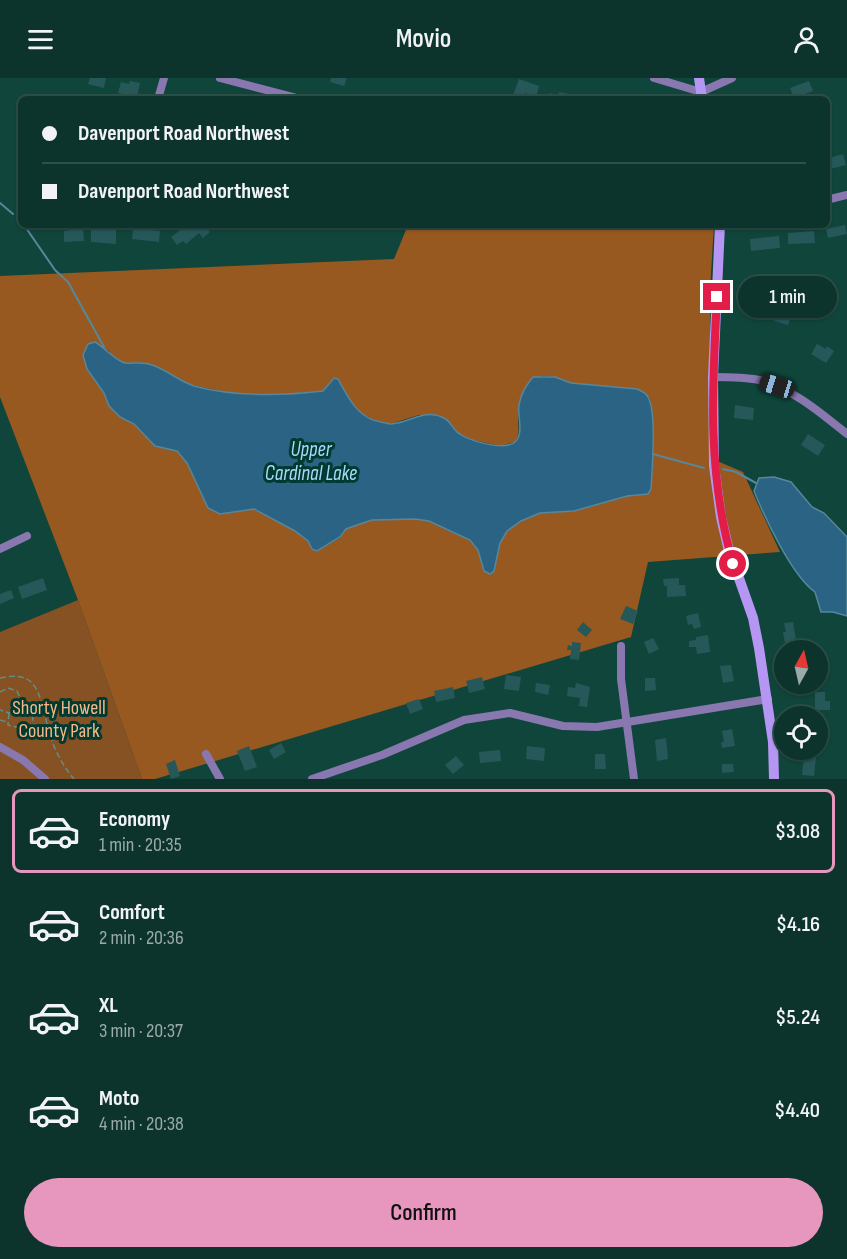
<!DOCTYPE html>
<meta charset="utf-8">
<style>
:root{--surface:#0c342c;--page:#1a3f38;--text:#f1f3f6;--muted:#9aaaa9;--line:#2c4f48;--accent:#e797bd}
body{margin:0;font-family:"Sofia Sans Condensed",sans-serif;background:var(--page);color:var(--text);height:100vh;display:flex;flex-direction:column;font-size:22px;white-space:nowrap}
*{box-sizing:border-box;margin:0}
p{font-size:20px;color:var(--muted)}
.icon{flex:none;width:33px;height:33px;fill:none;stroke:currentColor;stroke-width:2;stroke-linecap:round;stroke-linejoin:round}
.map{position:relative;height:701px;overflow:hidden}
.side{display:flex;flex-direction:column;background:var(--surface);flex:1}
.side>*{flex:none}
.guide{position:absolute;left:18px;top:18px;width:812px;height:132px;border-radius:9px;box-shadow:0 2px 4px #0004,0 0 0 2px var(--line);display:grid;align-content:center;height:132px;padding:0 24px;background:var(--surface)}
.needle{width:39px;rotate:8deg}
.fabs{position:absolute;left:774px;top:562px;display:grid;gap:12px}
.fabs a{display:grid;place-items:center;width:54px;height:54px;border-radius:50%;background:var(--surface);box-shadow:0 2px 4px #0004,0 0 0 2px var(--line);font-size:30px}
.end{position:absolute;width:27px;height:27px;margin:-14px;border:8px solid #e11d48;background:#fff;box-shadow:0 0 0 3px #fff}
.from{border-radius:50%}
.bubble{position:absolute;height:42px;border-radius:21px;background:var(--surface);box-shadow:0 2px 4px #0004,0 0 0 2px var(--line);font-size:20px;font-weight:600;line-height:42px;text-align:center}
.car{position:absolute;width:18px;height:36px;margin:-18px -9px;border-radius:8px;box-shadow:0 0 4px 2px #0007;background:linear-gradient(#222 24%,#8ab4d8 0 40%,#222 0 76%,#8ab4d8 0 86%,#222 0)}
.guide b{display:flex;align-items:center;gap:21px;height:57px;font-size:22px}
.guide b+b{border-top:2px solid var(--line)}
.guide i{width:15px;height:15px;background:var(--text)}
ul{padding:10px 0 0;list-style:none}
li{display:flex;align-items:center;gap:18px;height:84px;margin:0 12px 9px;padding:0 12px;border:3px solid transparent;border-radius:9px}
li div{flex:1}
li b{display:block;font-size:22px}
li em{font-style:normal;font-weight:600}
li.current{border-color:var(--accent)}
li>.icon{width:54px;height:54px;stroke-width:1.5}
.primary-button{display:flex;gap:12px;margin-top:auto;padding:12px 24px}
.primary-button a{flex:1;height:69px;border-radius:36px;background:var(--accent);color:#111;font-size:24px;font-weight:600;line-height:69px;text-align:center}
header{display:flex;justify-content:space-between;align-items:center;height:78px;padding:0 24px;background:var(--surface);font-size:27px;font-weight:600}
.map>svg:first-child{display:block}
</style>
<header><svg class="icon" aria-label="menu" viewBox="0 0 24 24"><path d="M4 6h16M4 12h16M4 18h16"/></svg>Movio<svg class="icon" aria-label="person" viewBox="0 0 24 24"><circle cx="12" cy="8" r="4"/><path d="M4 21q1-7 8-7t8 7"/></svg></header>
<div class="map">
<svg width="847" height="701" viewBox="0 0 847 701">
<rect width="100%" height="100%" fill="#10453b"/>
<!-- green -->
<path fill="#865123" d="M78,522L142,701H0V554Z"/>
<!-- forest -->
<path fill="#985921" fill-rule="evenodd" d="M408,147H714L710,211V380L743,394L780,474L648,484L631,559L155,701H142L78,522L0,319V198L394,181ZM108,272L115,281L124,285L151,286L192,307L235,316L271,317L323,313L334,300L338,301L350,323L361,335L372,341L390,346L419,337L451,346L457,355L473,362L500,368L515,364C522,354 516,346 519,336C522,325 536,308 542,298L555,299L571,305L584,307L637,311L650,321L653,363L651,411L648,416L627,418L574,433L540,435L521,443L507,453L500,465L494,493H484L478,472L470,462L429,443L415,441L372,442L357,447L346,451L340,460L317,473L312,471L308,463L295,453L254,431L220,436L208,430L187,385L177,373L155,368L134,346L120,339L109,328L104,315L87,291Z"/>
<!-- water -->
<g fill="#2b6385" stroke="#56879c" stroke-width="1.5">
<path d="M95,264C104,269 116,283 125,285C134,286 143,283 152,287C167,292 179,303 194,308C235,319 280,318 323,313L334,300L338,301C347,317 355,335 373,342C378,343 386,346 391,346C409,345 425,330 444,340C450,343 452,349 456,353C466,363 506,374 516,363C524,354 517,337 519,327C521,315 526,308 533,299H555L571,305L637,311C641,313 645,314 648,319C657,335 652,392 651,411L648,416L627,418L574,433L540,435L521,443L507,453L500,465L494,493L490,496L484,493L478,472L470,462L429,443L415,441L372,442L357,447L346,451L340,459L317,473L312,471L308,463L295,453L254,431L220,436L208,430L187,385L177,373L155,368L134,346L120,339L109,328L104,315L87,291L83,277L88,266Z"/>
<path d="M774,399L791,404L812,429L824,435L847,459V538L833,534H821L815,514C792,498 765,440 754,413L759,400Z"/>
</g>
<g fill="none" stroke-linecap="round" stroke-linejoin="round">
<!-- stream -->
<g stroke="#56879c" stroke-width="2">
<path d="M0,125L13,136"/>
<path d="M19,142L21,144"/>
<path d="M24,147L55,192L68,204L104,269"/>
<path d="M653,376L704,390"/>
<path d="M723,391L736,394L756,405"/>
</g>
</g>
<!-- building -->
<g fill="#26585a">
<path d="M90,0H106L104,10L88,6Z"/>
<path d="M331,0H347L344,8L330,4Z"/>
<path d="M519,1L539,8L536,19L525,15L523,20L513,17Z"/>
<path d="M130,3L140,5L137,19L118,15L121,4L129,6Z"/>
<path d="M809,3L813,13L794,20L790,10Z"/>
<path d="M559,14L569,16L568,21H548L550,15L559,18Z"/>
<path d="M843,76L846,87L826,92V81Z"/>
<path d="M181,147H194L197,151L204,147L210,154L203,160L199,155L186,166L183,163L177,167L171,159L183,150Z"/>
<path d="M845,147L847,156L828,160L826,151Z"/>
<path d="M83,150L84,163L64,164V153Z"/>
<path d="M91,150L116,151V166L91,164Z"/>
<path d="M133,150L160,153L159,164L132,161Z"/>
<path d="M814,153L815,165L788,166V155Z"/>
<path d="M779,158L780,170L751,173L750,161Z"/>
<path d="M778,232L792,236L788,247L774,243Z"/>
<path d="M817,266L826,271L827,268L834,273L826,285L811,276Z"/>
<path d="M735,327L754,330L753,342L734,340Z"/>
<path d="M808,356L825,367L818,378L801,367Z"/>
<path d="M43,500L47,512L22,521L18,509Z"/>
<path d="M679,500V507H685L686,518L667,519V508H664L663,501Z"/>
<path d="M11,512L14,520L0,526V516Z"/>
<path d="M626,528L638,533L633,546L620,541Z"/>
<path d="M698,535L701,549L694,551L692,546L688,547L686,538Z"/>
<path d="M583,544L592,552L586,559L577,552Z"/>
<path d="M793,544L797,568L786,570L783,554H786L784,545Z"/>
<path d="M708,557L710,574L697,576L696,569H689V563L696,562V559Z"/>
<path d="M653,560L659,571L649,576L644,564Z"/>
<path d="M572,564L581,565L579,582L570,581L571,572H567L568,567L572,568Z"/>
<path d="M731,587L734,603L723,605L720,588Z"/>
<path d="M506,597L521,599L519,613L504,611Z"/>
<path d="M482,599L485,611L469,615L466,603Z"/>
<path d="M645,600H655L656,612L645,613Z"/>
<path d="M536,605L550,607L548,617L535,614Z"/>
<path d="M576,605L590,609L587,629L579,628L580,620L567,618L568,609L575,610Z"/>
<path d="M453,609L455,620L436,624L434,613Z"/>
<path d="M815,614H825V623H830V632H815Z"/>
<path d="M419,621L423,631L410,636L406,625Z"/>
<path d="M818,644H822L824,663H818Z"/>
<path d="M732,651L735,668L722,670L721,664H724L722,653Z"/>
<path d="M666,660L668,681L657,683L655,662Z"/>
<path d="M281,665L286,674L274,681L269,672Z"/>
<path d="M249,668L257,689L245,693L237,673Z"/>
<path d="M527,668L545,670L544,683L526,681Z"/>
<path d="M500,672L501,683L480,685L479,674Z"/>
<path d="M595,676H605L606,691H595Z"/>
<path d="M456,678L464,687L453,696L445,687Z"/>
<path d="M804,678L816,679L814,698L802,697Z"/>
<path d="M175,682L180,698L171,701L166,686Z"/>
<path d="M722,686H733L734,694L722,695Z"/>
</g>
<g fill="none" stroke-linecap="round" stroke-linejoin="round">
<!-- path -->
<g stroke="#628d84" stroke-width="1.5" stroke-dasharray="6 3" stroke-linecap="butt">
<path d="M0,600C10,598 22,596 31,604C42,614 45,642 50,657C55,673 63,688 74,701"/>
<path d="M0,614L8,610L17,613L21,622L19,630L9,635L0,632"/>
<path d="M9,635L8,647L28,652L32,651L33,636L19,630"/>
<path d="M0,642L7,644"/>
</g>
<!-- street -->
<g stroke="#8977b0" stroke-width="8">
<path d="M220,0L301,21"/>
<path d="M654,0L701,14L732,0"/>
<path d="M158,21L164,0"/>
<path d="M826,122L847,117"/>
<path d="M713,299C728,299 745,299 759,302C792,310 821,335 847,356"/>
<path d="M0,471L27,458"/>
<path d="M621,568V601L634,701"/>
<path d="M0,669L23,682L45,701"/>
<path d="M206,676L220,701"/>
<path d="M312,701L382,677L464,642L510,635L563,648L597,649L768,621"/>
</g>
<!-- secondary -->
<g stroke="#b597f3" stroke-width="10">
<path d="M699,0L702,21"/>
<path d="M720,147L713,299L714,388L721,439L728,469L753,540L759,570L773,664L774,701"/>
</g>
</g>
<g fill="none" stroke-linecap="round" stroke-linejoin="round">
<!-- route -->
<path stroke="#e11d48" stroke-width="8" d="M717,219C712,313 707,395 733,486"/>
</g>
<g text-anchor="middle" stroke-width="6" stroke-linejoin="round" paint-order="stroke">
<!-- park labels -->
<g font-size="20" fill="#f8b887" stroke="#013a31">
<text x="59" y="636">Shorty Howell<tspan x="59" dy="23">County Park</tspan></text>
</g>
<!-- water labels -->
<g font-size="21" font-style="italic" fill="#aad8f8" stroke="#013a31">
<text x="311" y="378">Upper<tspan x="311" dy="24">Cardinal Lake</tspan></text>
</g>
</g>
</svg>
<div class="fabs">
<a><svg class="needle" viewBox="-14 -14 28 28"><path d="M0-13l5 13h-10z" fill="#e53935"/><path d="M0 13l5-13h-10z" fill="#9aaaa9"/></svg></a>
<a><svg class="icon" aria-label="locate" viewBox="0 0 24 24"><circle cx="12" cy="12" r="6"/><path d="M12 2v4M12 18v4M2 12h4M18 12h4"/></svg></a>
</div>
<i class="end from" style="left:733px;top:486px"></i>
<i class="end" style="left:717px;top:219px"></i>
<div class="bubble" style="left:738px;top:198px;width:99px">1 min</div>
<i class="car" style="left:777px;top:308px;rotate:287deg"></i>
<div class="guide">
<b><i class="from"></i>Davenport Road Northwest</b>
<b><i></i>Davenport Road Northwest</b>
</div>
</div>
<section class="side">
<ul>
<li class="current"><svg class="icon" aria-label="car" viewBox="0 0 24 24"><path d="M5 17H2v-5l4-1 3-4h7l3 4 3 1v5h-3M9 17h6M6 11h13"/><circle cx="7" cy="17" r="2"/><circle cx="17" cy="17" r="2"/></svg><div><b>Economy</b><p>1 min · 20:35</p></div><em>$3.08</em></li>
<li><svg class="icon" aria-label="car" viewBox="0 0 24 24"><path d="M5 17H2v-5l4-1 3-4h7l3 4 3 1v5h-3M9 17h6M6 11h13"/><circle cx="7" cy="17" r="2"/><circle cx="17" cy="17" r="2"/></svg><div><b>Comfort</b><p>2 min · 20:36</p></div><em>$4.16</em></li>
<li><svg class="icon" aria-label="car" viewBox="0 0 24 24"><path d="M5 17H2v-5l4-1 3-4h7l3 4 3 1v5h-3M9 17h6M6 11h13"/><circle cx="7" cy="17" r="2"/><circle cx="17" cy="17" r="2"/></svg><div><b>XL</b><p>3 min · 20:37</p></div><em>$5.24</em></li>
<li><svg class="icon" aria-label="car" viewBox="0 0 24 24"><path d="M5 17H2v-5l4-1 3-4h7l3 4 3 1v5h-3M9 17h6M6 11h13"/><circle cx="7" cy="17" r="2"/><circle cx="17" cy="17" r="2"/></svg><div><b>Moto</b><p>4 min · 20:38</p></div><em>$4.40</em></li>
</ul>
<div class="primary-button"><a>Confirm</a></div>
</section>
